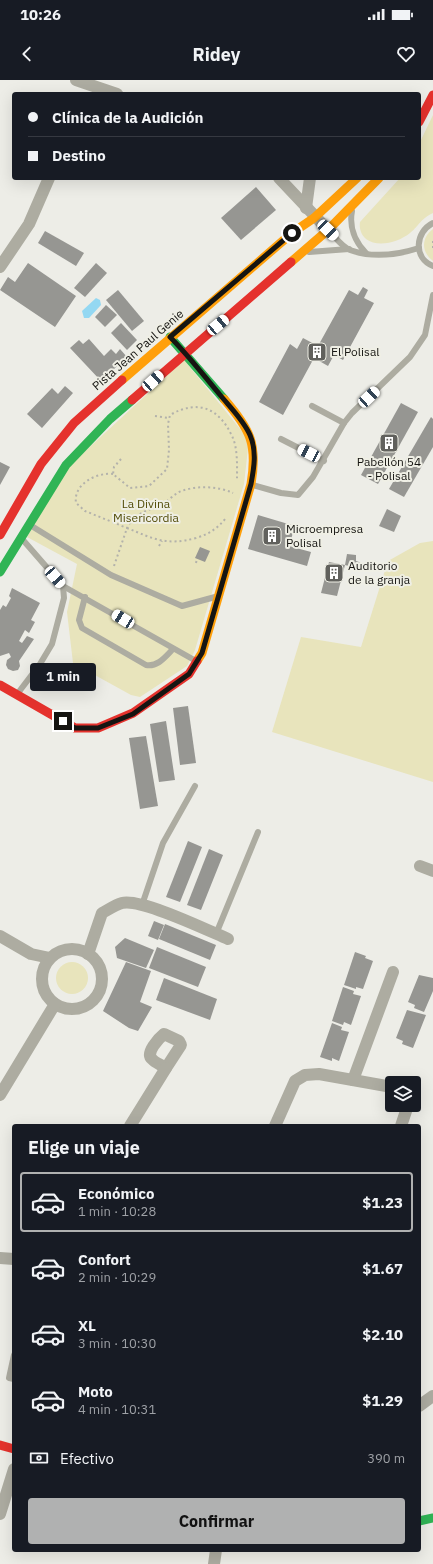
<!DOCTYPE html>
<html lang="es">
<meta charset="utf-8">
<style>
:root{--surface:#171b24;--page:#20242c;--text:#f1f3f6;--muted:#9ea1a6;--line:#363941;--accent:#b0b1b1}
body{margin:0;font-family:"IBM Plex Sans",sans-serif;background:var(--page);color:var(--text);height:100vh;display:flex;flex-direction:column;font-size:15px;white-space:nowrap}
*{box-sizing:border-box;margin:0}
p{font-size:13px;color:var(--muted)}
.icon{flex:none;width:22px;height:22px;fill:none;stroke:currentColor;stroke-width:2;stroke-linecap:round;stroke-linejoin:round}
.map{position:relative;flex:1;overflow:hidden}
.details{position:absolute;left:12px;top:1044px;width:409px;height:428px;display:flex;flex-direction:column;background:var(--surface);border-radius:4px;box-shadow:0 4px 16px #0002}
.details>*{flex:none}
.top-card{position:absolute;left:12px;top:12px;width:409px;height:88px;border-radius:4px;box-shadow:0 4px 16px #0002;display:grid;align-content:center;height:88px;padding:0 16px;background:var(--surface)}
.fabs{position:absolute;left:385px;top:996px;display:grid;gap:8px}
.fabs a{display:grid;place-items:center;width:36px;height:36px;border-radius:4px;background:var(--surface);box-shadow:0 4px 16px #0002;font-size:20px}
.end{position:absolute;width:18px;height:18px;margin:-9px;border:5px solid #161512;background:#fff;box-shadow:0 0 0 2px #fff}
.from{border-radius:50%}
.bubble{position:absolute;height:28px;border-radius:4px;background:var(--surface);box-shadow:0 4px 16px #0002;font-size:13px;font-weight:700;line-height:28px;text-align:center}
.car{position:absolute;width:12px;height:24px;margin:-12px -6px;border-radius:5px;box-shadow:0 0 3px 1px #0007;background:linear-gradient(#fff 24%,#345 0 40%,#fff 0 76%,#345 0 86%,#fff 0)}
.top-card b{display:flex;align-items:center;gap:14px;height:38px;font-size:15px}
.top-card b+b{border-top:1px solid var(--line)}
.top-card i{width:10px;height:10px;background:var(--text)}
ul{padding:0;list-style:none}
li{display:flex;align-items:center;gap:12px;height:60px;margin:0 8px 6px;padding:0 8px;border:2px solid transparent;border-radius:4px}
li div{flex:1}
li b{display:block;font-size:15px}
li em{font-style:normal;font-weight:700}
li.on{border-color:var(--accent)}
li>.icon{width:36px;height:36px;stroke-width:1.5}
h2{padding:0 16px;font-size:18px;line-height:48px}
.pay{display:flex;align-items:center;gap:10px;height:44px;padding:0 16px;font-size:15px}
.pay p{margin-inline-start:auto}
.button{display:flex;gap:8px;margin-top:auto;padding:8px 16px}
.button a{flex:1;height:46px;border-radius:4px;background:var(--accent);color:#111;font-size:16px;font-weight:700;line-height:46px;text-align:center}
.status{display:flex;justify-content:space-between;align-items:center;height:28px;padding:0 20px;background:var(--surface);direction:ltr}
.status svg{height:11px;fill:currentColor}
header{display:flex;justify-content:space-between;align-items:center;height:52px;padding:0 16px;background:var(--surface);font-size:18px;font-weight:700}
.map>svg:first-child{display:block}
</style>
<div class="status"><b>10:26</b><svg viewBox="0 0 49 12"><path d="M0 12V9h3v3zM5 12V6h3v6zM10 12V3h3v9zM15 12V0h3v12zM26 1h20v11H26zM47 4h2v5h-2z"/></svg></div>
<header><svg class="icon" aria-label="back" viewBox="0 0 24 24"><path d="M15 5l-7 7 7 7"/></svg>Ridey<svg class="icon" aria-label="heart" viewBox="0 0 24 24"><path d="M12 20l-8-8c-3-5 5-10 8-4 3-6 11-1 8 4z"/></svg></header>
<div class="map">
<svg width="433" height="1484" viewBox="0 0 433 1484">
<rect width="100%" height="100%" fill="#edede7"/>
<!-- green -->
<g fill="#e8e4bc">
<path d="M433,35V133C419,140 420,145 410,153C399,162 378,168 366,159C361,155 359,148 360,142L400,98H419V64Z"/>
<path d="M433,149V181C421,172 421,158 433,149Z"/>
<path d="M184,280L245,355L248,368L244,404L195,570L187,586L140,617L131,615L73,583L67,532L77,484L27,457L68,387Z"/>
<path d="M433,461V702L272,652L301,557L361,567L388,481L420,463Z"/>
<circle cx="72" cy="898" r="16"/>
</g>
<!-- water -->
<path fill="#94d8f2" d="M96,218L100,220L101,225L89,238H84L82,231Z"/>
<!-- building -->
<g fill="#969692">
<path d="M256,107L276,130L241,160L221,138Z"/>
<path d="M45,151L84,173L76,186L38,163Z"/>
<path d="M28,183L76,216L55,247L0,210L8,197L15,202Z"/>
<path d="M96,183L107,193L85,217L74,208Z"/>
<path d="M363,207L368,210L364,218L374,223L343,280L334,275L328,286L314,278L283,335L259,322L290,264L297,269L303,258L318,266L349,210L358,215Z"/>
<path d="M118,210L144,241L132,251L106,220Z"/>
<path d="M106,225L117,235L105,247L95,237Z"/>
<path d="M121,243L137,260L127,270L111,253Z"/>
<path d="M89,259L104,276L111,269L116,274L120,269L127,277L101,301L70,268L79,260L83,264Z"/>
<path d="M65,306L73,313L42,348L27,334L52,308L58,314Z"/>
<path d="M401,323L418,332L378,404L361,395Z"/>
<path d="M431,337L433,339V367L404,417L389,409Z"/>
<path d="M0,382L10,387L0,405Z"/>
<path d="M387,429L401,436L394,452L379,446Z"/>
<path d="M258,435L295,446L289,466L311,472L307,486L248,469Z"/>
<path d="M200,467L210,471L205,482L195,478Z"/>
<path d="M347,474L356,475V481L368,485L366,491L345,485L337,516L321,513L329,482L345,485Z"/>
<path d="M12,508L40,523L31,540L35,542L29,553L25,550L19,561L22,563L27,556L34,559L19,581L20,586L18,590L13,591L8,589L6,585L7,580L11,577L9,573L0,576V530L3,525L6,527L11,518L9,516Z"/>
<path d="M188,626L196,683L180,685L173,628Z"/>
<path d="M166,641L175,700L159,702L150,644Z"/>
<path d="M146,656L158,726L140,729L129,658Z"/>
<path d="M188,761L202,767L180,822L166,817Z"/>
<path d="M209,769L223,775L201,830L187,825Z"/>
<path d="M154,841L164,845L158,860L148,856Z"/>
<path d="M165,844L216,865L210,880L159,859Z"/>
<path d="M125,858L154,870L146,888L117,878L115,867Z"/>
<path d="M157,867L206,887L198,907L149,888Z"/>
<path d="M355,872L366,876L365,878L373,881L363,909L356,907V909L344,905Z"/>
<path d="M126,882L151,891L140,922L152,927L138,951L129,948L103,931Z"/>
<path d="M419,895L433,898V911L424,932L414,928L415,925L408,922Z"/>
<path d="M164,898L217,919L210,940L156,920Z"/>
<path d="M343,907L354,911L353,914L361,916L351,945L344,942L343,945L332,941Z"/>
<path d="M407,930L426,935L413,968L402,964L403,961L396,958Z"/>
<path d="M332,943L342,947L341,950L349,952L339,981L332,978V981L320,977Z"/>
</g>
<g fill="none" stroke-linecap="round" stroke-linejoin="round">
<!-- path -->
<g stroke="#b3b2ab" stroke-width="2" stroke-dasharray="2 3" stroke-linecap="butt">
<path d="M433,161V170"/>
<path d="M155,336L169,338"/>
<path d="M121,379L114,387L113,394L130,408L149,406L167,389L169,370L168,344L170,335C198,319 219,328 232,356C238,368 237,387 237,399"/>
<path d="M113,394C97,392 73,404 76,423L85,431L127,448C134,434 145,431 159,426C166,423 172,416 179,412C196,405 218,406 233,413"/>
<path d="M159,466L162,461"/>
<path d="M196,483L197,479"/>
<path d="M114,486L127,448C154,459 166,466 196,458C209,454 217,449 226,438"/>
</g>
<!-- lane -->
<g stroke="#adaca1" stroke-width="6">
<path d="M352,131C349,147 355,162 366,173"/>
<path d="M433,143C415,152 413,178 433,186"/>
<path d="M329,151C335,157 342,167 350,170C372,178 397,175 419,168"/>
<path d="M309,172L349,169"/>
<path d="M312,326L344,343"/>
<path d="M281,359L324,381"/>
<path d="M253,405L281,413L298,415L313,397L344,343L352,333L410,277L425,255L433,215"/>
<path d="M30,445L111,495L182,526L215,517"/>
<path d="M63,506L196,581"/>
<path d="M85,517L79,540L82,548L146,585C158,587 165,577 173,569"/>
<path d="M18,613L40,584L52,564L64,518L63,506L23,460"/>
<path d="M142,825L163,763L195,706"/>
<path d="M216,854L258,752"/>
<path d="M14,1275L9,1298L14,1299"/>
</g>
<!-- street -->
<g stroke="#adaca1" stroke-width="12">
<path d="M76,0L117,14"/>
<path d="M279,98L328,150"/>
<path d="M306,128L310,98"/>
<path d="M0,187L29,144L49,98"/>
<path d="M420,786L433,791"/>
<path d="M0,856L31,874L50,878"/>
<circle cx="72" cy="899" r="30"/>
<path d="M88,874L102,833C108,830 115,825 122,823C141,818 207,850 228,859"/>
<path d="M164,954L179,961L181,965L166,988C162,985 155,983 152,979C145,973 159,958 164,954Z"/>
<path d="M353,1000L393,892"/>
<path d="M0,1015L55,924"/>
<path d="M130,1046L166,988"/>
<path d="M275,1046L295,1001L305,995L319,994L392,1007"/>
<path d="M401,1046L408,1025"/>
<path d="M0,1178L14,1179"/>
<path d="M419,1326L433,1316"/>
<path d="M0,1434L14,1389"/>
<path d="M214,1484L216,1470"/>
</g>
<!-- fast -->
<g stroke="#30b455" stroke-width="9">
<path d="M170,257L224,319"/>
<path d="M0,492L66,385L110,339L132,320"/>
<path d="M419,1441L433,1438"/>
</g>
<!-- slow -->
<g stroke="#ff9f0a" stroke-width="9">
<path d="M291,182L328,150L379,98"/>
<path d="M122,300L292,153L314,138L357,98"/>
<path d="M197,581L202,573L251,404C258,364 250,349 224,319"/>
</g>
<!-- jam -->
<g stroke="#e5322d" stroke-width="9">
<path d="M419,42L433,15"/>
<path d="M132,320L291,182"/>
<path d="M0,455L41,384L74,343L122,300"/>
<path d="M0,605L75,648H98L133,633L189,594L197,581"/>
<path d="M0,1365L14,1369"/>
</g>
</g>
<g fill="none" stroke-linecap="round" stroke-linejoin="round">
<!-- route -->
<path stroke="#161512" stroke-width="5" d="M63,641L75,648H98L133,634L189,594L202,573L251,404C254,388 257,371 250,355C244,341 231,328 221,316C204,296 189,276 170,257L292,153"/>
</g>
<!-- icons -->
<defs>
<symbol id="building-square" viewBox="-11 -11 22 22"><rect x="-9" y="-9" width="18" height="18" rx="4" fill="#61615d" stroke="#efefe5"/><path d="M-4-6H4V6H1V3H-1V6H-4ZM-2.5-4.3h1.7v1.8h-1.7ZM.8-4.3h1.7v1.8H.8ZM-2.5-1h1.7V.8h-1.7ZM.8-1h1.7V.8H.8Z" fill="#fff"/></symbol>
</defs>
<g fill-rule="evenodd">
<use href="#building-square" x="306" y="261" width="22" height="22"/>
<use href="#building-square" x="378" y="352" width="22" height="22"/>
<use href="#building-square" x="261" y="445" width="22" height="22"/>
<use href="#building-square" x="323" y="482" width="22" height="22"/>
</g>
<g text-anchor="middle" stroke-width="4" stroke-linejoin="round" paint-order="stroke">
<!-- street labels -->
<g font-size="12" fill="#161512" stroke="#efefe5">
<text transform="translate(138 270) rotate(-41)" y="4">Pista Jean Paul Genie</text>
</g>
<!-- poi labels -->
<g font-size="12" fill="#161512" stroke="#efefe5" text-anchor="start">
<text x="331" y="276">El Polisal</text>
<text x="389" y="386" text-anchor="middle">Pabellón 54<tspan x="389" dy="14">- Polisal</tspan></text>
<text x="286" y="453">Microempresa<tspan x="286" dy="14">Polisal</tspan></text>
<text x="348" y="490">Auditorio<tspan x="348" dy="14">de la granja</tspan></text>
</g>
<!-- park labels -->
<g font-size="12" fill="#524c08" stroke="#efefe5">
<text x="146" y="428">La Divina<tspan x="146" dy="14">Misericordia</tspan></text>
</g>
</g>
</svg>
<div class="fabs">
<a><svg class="icon" aria-label="layers" viewBox="0 0 24 24"><path d="M12 4l9 5-9 5-9-5zM3 14l9 5 9-5"/></svg></a>
</div>
<i class="end from" style="left:292px;top:153px"></i>
<i class="end" style="left:63px;top:641px"></i>
<div class="bubble" style="left:30px;top:583px;width:66px">1 min</div>
<i class="car" style="left:328px;top:150px;rotate:134deg"></i>
<i class="car" style="left:218px;top:245px;rotate:50deg"></i>
<i class="car" style="left:153px;top:301px;rotate:48deg"></i>
<i class="car" style="left:369px;top:317px;rotate:47deg"></i>
<i class="car" style="left:309px;top:373px;rotate:297deg"></i>
<i class="car" style="left:55px;top:497px;rotate:139deg"></i>
<i class="car" style="left:123px;top:539px;rotate:301deg"></i>
<div class="top-card">
<b><i class="from"></i>Clínica de la Audición</b>
<b><i></i>Destino</b>
</div>
<section class="details">
<h2>Elige un viaje</h2>
<ul>
<li class="on"><svg class="icon" aria-label="car" viewBox="0 0 24 24"><path d="M5 17H2v-5l4-1 3-4h7l3 4 3 1v5h-3M9 17h6M6 11h13"/><circle cx="7" cy="17" r="2"/><circle cx="17" cy="17" r="2"/></svg><div><b>Económico</b><p>1 min · 10:28</p></div><em>$1.23</em></li>
<li><svg class="icon" aria-label="car" viewBox="0 0 24 24"><path d="M5 17H2v-5l4-1 3-4h7l3 4 3 1v5h-3M9 17h6M6 11h13"/><circle cx="7" cy="17" r="2"/><circle cx="17" cy="17" r="2"/></svg><div><b>Confort</b><p>2 min · 10:29</p></div><em>$1.67</em></li>
<li><svg class="icon" aria-label="car" viewBox="0 0 24 24"><path d="M5 17H2v-5l4-1 3-4h7l3 4 3 1v5h-3M9 17h6M6 11h13"/><circle cx="7" cy="17" r="2"/><circle cx="17" cy="17" r="2"/></svg><div><b>XL</b><p>3 min · 10:30</p></div><em>$2.10</em></li>
<li><svg class="icon" aria-label="car" viewBox="0 0 24 24"><path d="M5 17H2v-5l4-1 3-4h7l3 4 3 1v5h-3M9 17h6M6 11h13"/><circle cx="7" cy="17" r="2"/><circle cx="17" cy="17" r="2"/></svg><div><b>Moto</b><p>4 min · 10:31</p></div><em>$1.29</em></li>
</ul>
<div class="pay"><svg class="icon" aria-label="cash" viewBox="0 0 24 24"><path d="M3 7h18v10H3z"/><circle cx="12" cy="12" r="2"/></svg>Efectivo<p>390 m</p></div>
<div class="button"><a>Confirmar</a></div>
</section>
</div>
